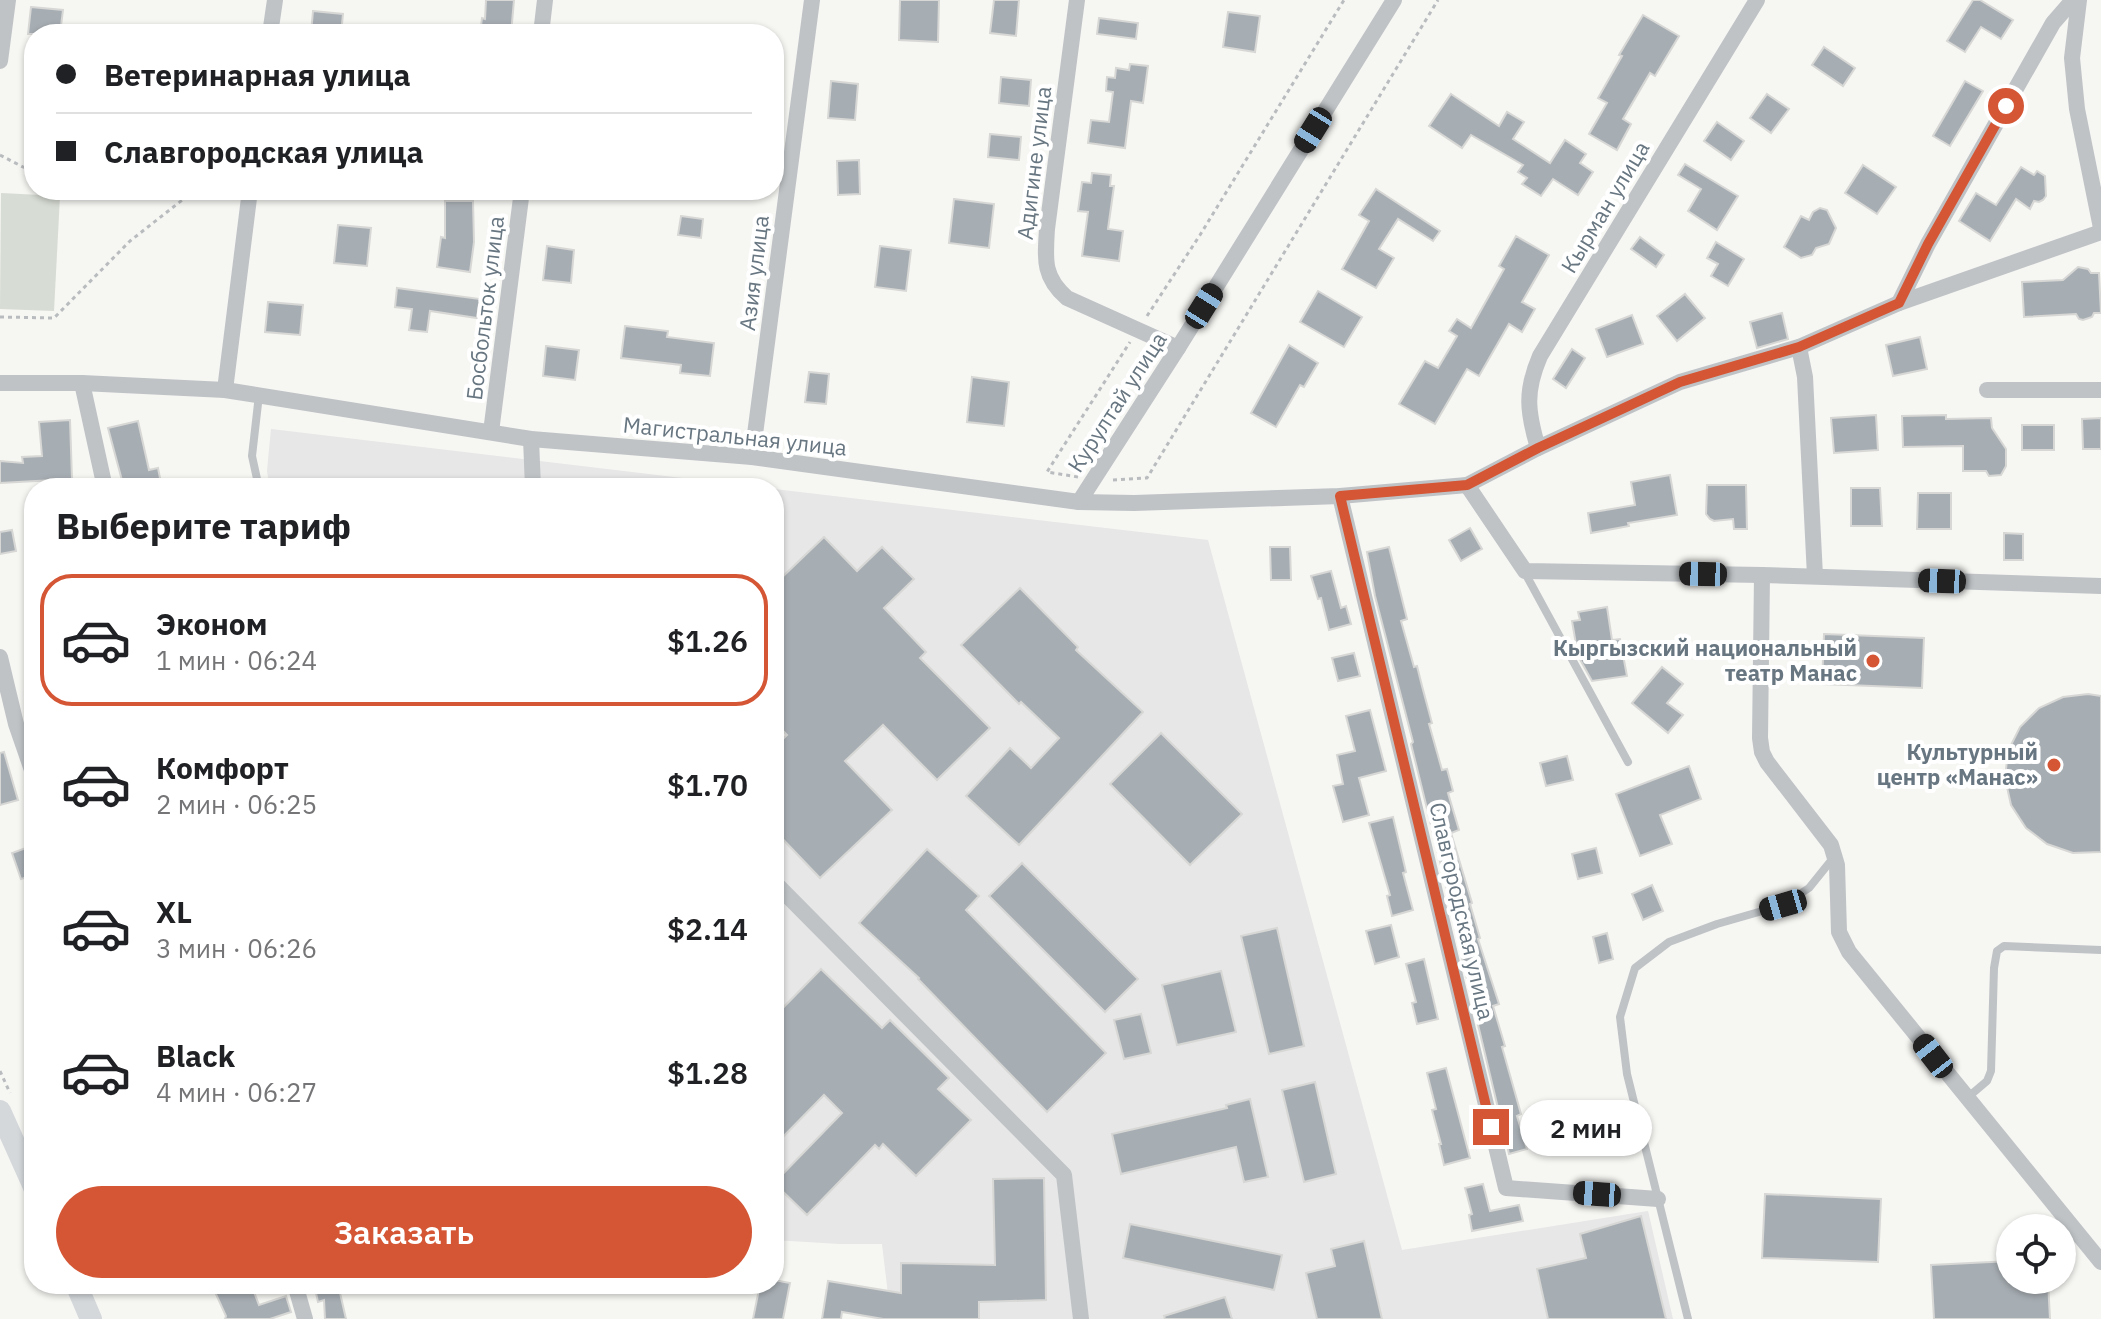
<!DOCTYPE html>
<html lang="ru">
<meta charset="utf-8">
<style>
:root{--surface:#fff;--page:#f2f2f2;--text:#202124;--muted:#757577;--line:#e0e0e0;--accent:#d45635}
body{margin:0;font-family:"IBM Plex Sans",sans-serif;background:var(--page);color:var(--text);height:100vh;display:flex;flex-direction:column;font-size:30px;white-space:nowrap}
*{box-sizing:border-box;margin:0}
p{font-size:26px;color:var(--muted)}
.icon{flex:none;width:44px;height:44px;fill:none;stroke:currentColor;stroke-width:2;stroke-linecap:round;stroke-linejoin:round}
.map{position:relative;flex:1;overflow:hidden}
.side{position:absolute;left:24px;top:478px;width:760px;height:816px;display:flex;flex-direction:column;background:var(--surface);border-radius:32px;box-shadow:0 2px 6px #0004}
.side>*{flex:none}
.hud{position:absolute;left:24px;top:24px;width:760px;height:176px;border-radius:32px;box-shadow:0 2px 6px #0004;display:grid;align-content:center;height:176px;padding:0 32px;background:var(--surface)}
.controls{position:absolute;left:1996px;top:1214px;display:grid;gap:16px}
.controls a{display:grid;place-items:center;width:80px;height:80px;border-radius:50%;background:var(--surface);box-shadow:0 2px 6px #0004;font-size:40px}
.end{position:absolute;width:36px;height:36px;margin:-18px;border:10px solid #d45635;background:#fff;box-shadow:0 0 0 4px #fff}
.from{border-radius:50%}
.bubble{position:absolute;height:56px;border-radius:28px;background:var(--surface);box-shadow:0 2px 6px #0004;font-size:26px;font-weight:600;line-height:56px;text-align:center}
.car{position:absolute;width:24px;height:48px;margin:-24px -12px;border-radius:10px;box-shadow:0 0 6px 2px #0007;background:linear-gradient(#222 24%,#8ab4d8 0 40%,#222 0 76%,#8ab4d8 0 86%,#222 0)}
.hud b{display:flex;align-items:center;gap:28px;height:76px;font-size:30px}
.hud b+b{border-top:2px solid var(--line)}
.hud i{width:20px;height:20px;background:var(--text)}
ul{padding:0;list-style:none}
li{display:flex;align-items:center;gap:24px;height:132px;margin:0 16px 12px;padding:0 16px;border:4px solid transparent;border-radius:32px}
li div{flex:1}
li b{display:block;font-size:30px}
li em{font-style:normal;font-weight:600}
li.on{border-color:var(--accent)}
li>.icon{width:72px;height:72px;stroke-width:1.5}
h2{padding:0 32px;font-size:36px;line-height:96px}
.primary-button{display:flex;gap:16px;margin-top:auto;padding:16px 32px}
.primary-button a{flex:1;height:92px;border-radius:48px;background:var(--accent);color:#fff;font-size:32px;font-weight:600;line-height:92px;text-align:center}
.map>svg:first-child{display:block}
</style>
<div class="map">
<svg width="2101" height="1319" viewBox="0 0 2101 1319">
<rect width="100%" height="100%" fill="#f6f6f3"/>
<!-- built -->
<g fill="#e6e7e6">
<path d="M271,429L767,488H270L267,471Z"/>
<path d="M774,489L1208,540L1402,1250L1648,1211L1673,1319H891L882,1244H840L774,1240Z"/>
</g>
<!-- green -->
<path fill="#d7dcd4" d="M1,193L60,196L54,311L0,309Z"/>
<!-- building -->
<g fill="#a7aeb3" stroke="#d7d7d5" stroke-width="2">
<path d="M486,0H514L511,34H480L482,18L485,19Z"/>
<path d="M900,0H939L938,42L899,40Z"/>
<path d="M994,0H1019L1016,36L990,33Z"/>
<path d="M1973,0H1980L2013,20L2001,39L1981,27L1965,52L1947,41Z"/>
<path d="M31,7L63,10L60,34H28Z"/>
<path d="M313,11L343,14L341,34L311,33Z"/>
<path d="M1228,12L1260,16L1255,52L1223,47Z"/>
<path d="M1643,15L1679,36L1655,76L1650,73L1623,119L1631,124L1617,150L1589,134L1607,103L1598,98L1622,56L1619,55Z"/>
<path d="M1099,18L1138,23L1136,39L1097,34Z"/>
<path d="M1824,47L1855,68L1843,86L1812,65Z"/>
<path d="M1130,64L1148,66L1143,103L1131,101L1125,148L1088,143L1091,120L1109,122L1113,92L1106,91L1107,77L1115,78L1116,68L1129,70Z"/>
<path d="M1001,77L1031,80L1029,106L999,103Z"/>
<path d="M831,81L858,84L855,120L828,118Z"/>
<path d="M1965,81L1983,91L1950,146L1933,136Z"/>
<path d="M1451,94L1499,126L1507,112L1524,122L1513,139L1550,163L1565,140L1586,154L1580,163L1593,172L1578,195L1553,179L1541,196L1522,184L1527,178L1518,172L1523,165L1471,135L1462,148L1429,126Z"/>
<path d="M1767,94L1789,109L1771,133L1750,118Z"/>
<path d="M1717,122L1744,141L1731,160L1704,141Z"/>
<path d="M990,134L1021,137L1019,160L988,157Z"/>
<path d="M859,160L860,194L838,195L837,161Z"/>
<path d="M1685,164L1738,196L1717,230L1688,211L1701,189L1678,175Z"/>
<path d="M1863,165L1896,187L1877,214L1845,193Z"/>
<path d="M2021,167L2034,175L2037,171L2045,176L2046,196L2043,200L2039,202L2034,201L2030,209L2016,199L1990,241L1959,221L1976,193L1996,205Z"/>
<path d="M1092,173L1111,175L1110,186H1114L1108,229L1123,231L1119,261L1082,256L1088,212L1078,211L1082,182L1091,183Z"/>
<path d="M1376,189L1440,231L1433,241L1398,219L1379,249L1394,258L1376,288L1342,269L1369,221L1359,215Z"/>
<path d="M954,199L994,204L989,248L949,243Z"/>
<path d="M445,201H473L474,242L470,272L437,267L441,237L445,238Z"/>
<path d="M1820,208L1827,210L1836,228L1829,244L1816,248L1812,255L1801,258L1784,247L1801,216L1809,220L1813,212Z"/>
<path d="M681,216L703,219L701,238L678,235Z"/>
<path d="M338,225L371,228L367,266L334,263Z"/>
<path d="M1516,236L1549,255L1522,302L1535,309L1522,332L1509,324L1479,376L1467,369L1435,424L1399,404L1425,361L1438,368L1457,336L1449,331L1457,319L1471,328L1504,269L1499,266Z"/>
<path d="M1640,237L1664,255L1656,267L1631,249Z"/>
<path d="M1716,242L1744,259L1728,286L1711,276L1718,264L1707,258Z"/>
<path d="M547,246L574,250L571,283L543,280Z"/>
<path d="M880,246L911,250L906,291L875,287Z"/>
<path d="M2078,267L2088,269L2091,273H2099L2101,313H2094L2092,317L2083,320L2079,319L2076,314L2024,317L2022,282L2063,280Z"/>
<path d="M397,288L480,299L477,318L430,311L427,332L409,330L412,309L395,307Z"/>
<path d="M1318,291L1362,317L1344,347L1300,322Z"/>
<path d="M1685,294L1705,318L1677,341L1657,316Z"/>
<path d="M268,302L303,305L300,335L265,332Z"/>
<path d="M1782,313L1788,339L1757,348L1750,322Z"/>
<path d="M1632,315L1643,344L1607,357L1596,329Z"/>
<path d="M625,326L668,331L667,337L714,343L710,376L680,373L681,365L621,358Z"/>
<path d="M1920,337L1927,369L1893,376L1886,345Z"/>
<path d="M1289,345L1318,363L1304,387L1300,385L1276,427L1251,413Z"/>
<path d="M546,346L579,350L575,380L543,376Z"/>
<path d="M1572,349L1585,358L1566,388L1553,379Z"/>
<path d="M809,372L829,374L826,404L805,402Z"/>
<path d="M972,377L1009,382L1004,426L967,422Z"/>
<path d="M1876,415L1878,450L1834,453L1831,418Z"/>
<path d="M1946,415V419L1991,418L1992,428L2006,449V466L2001,475L1989,476L1986,471H1963V446L1903,447L1902,416Z"/>
<path d="M2101,418V449H2083L2082,419Z"/>
<path d="M70,420L72,479L0,483V461L23,463L22,457L42,456L39,422Z"/>
<path d="M138,421L149,470L158,468L162,488H124L108,428Z"/>
<rect x="2022" y="425" width="32" height="25"/>
<path d="M1670,475L1677,515L1628,523L1629,526L1591,533L1588,513L1635,505L1631,482Z"/>
<path d="M1707,485H1746L1747,529H1734L1733,519L1714,521L1710,519L1706,514Z"/>
<path d="M1851,488H1880L1882,526H1851Z"/>
<path d="M1918,493H1951V529H1917Z"/>
<path d="M1470,528L1482,549L1461,561L1449,540Z"/>
<path d="M12,530L16,551L0,554V532Z"/>
<path d="M2004,533L2023,534V560H2004Z"/>
<path d="M824,537L857,571L882,547L914,579L884,608L926,652L920,658L990,728L937,780L883,725L845,761L892,810L820,878L774,830V748L787,735L774,721V585Z"/>
<path d="M1270,547H1290L1291,580H1271Z"/>
<path d="M1389,547L1407,619L1401,621L1414,667L1417,666L1422,686L1432,723L1429,724L1442,770L1447,769L1453,791L1448,793L1459,830L1451,833L1472,903L1470,904L1480,938L1478,939L1499,1004L1493,1006L1505,1046L1502,1047L1521,1114L1517,1116L1527,1149L1509,1154L1462,958H1464L1411,744L1413,742L1375,596L1367,552Z"/>
<path d="M1331,571L1341,608L1346,606L1351,624L1329,630L1321,598L1318,599L1311,576Z"/>
<path d="M1020,588L1078,647L1076,650L1143,712L1019,845L966,796L1010,748L1031,768L1059,738L1021,702L1019,704L961,645Z"/>
<path d="M1607,607L1612,640L1620,639L1627,676L1592,681L1578,656L1572,621L1580,620L1578,612Z"/>
<path d="M1824,634L1924,638L1922,688L1822,684Z"/>
<path d="M1354,653L1360,676L1338,681L1332,658Z"/>
<path d="M1662,667L1683,684L1667,703L1683,715L1668,733L1632,703Z"/>
<path d="M2088,694L2101,696V852L2073,853L2047,844L2026,828L2011,805L2005,778L2008,751L2020,727L2039,708L2063,697Z"/>
<path d="M1370,710L1386,771L1359,778L1369,815L1343,822L1333,786L1343,784L1337,755L1355,751L1346,716Z"/>
<path d="M1161,733L1242,814L1190,865L1110,784Z"/>
<path d="M4,752L18,800L0,805V753Z"/>
<path d="M1567,756L1573,780L1546,786L1540,763Z"/>
<path d="M1689,766L1701,799L1660,815L1672,844L1640,856L1616,794Z"/>
<path d="M1393,817L1406,872L1403,873L1413,910L1392,916L1387,896L1390,895L1369,823Z"/>
<path d="M34,845V875L21,879L12,853Z"/>
<path d="M1596,848L1602,873L1578,879L1572,854Z"/>
<path d="M927,849L979,896L966,910L1106,1053L1047,1112L918,979L919,978L859,923Z"/>
<path d="M1022,863L1138,979L1105,1012L989,896Z"/>
<path d="M1652,885L1663,911L1643,920L1632,894Z"/>
<path d="M1391,925L1399,957L1375,964L1366,931Z"/>
<path d="M1277,928L1304,1046L1269,1054L1241,936Z"/>
<path d="M1607,933L1613,959L1599,963L1593,937Z"/>
<path d="M1424,959L1438,1019L1417,1024L1412,1003L1416,1002L1406,964Z"/>
<path d="M821,969L882,1028L890,1020L949,1078L938,1089L971,1120L916,1176L883,1144L879,1149L875,1145L807,1215L774,1183L842,1113L824,1095L774,1146V1017Z"/>
<path d="M1221,971L1236,1032L1177,1045L1162,985Z"/>
<path d="M1141,1014L1151,1053L1124,1059L1114,1020Z"/>
<path d="M1446,1068L1470,1158L1444,1165L1439,1144H1441L1432,1110L1436,1109L1427,1073Z"/>
<path d="M1315,1082L1336,1174L1304,1182L1282,1090Z"/>
<path d="M1250,1099L1268,1177L1244,1182L1236,1147L1121,1174L1112,1134L1227,1108L1226,1105Z"/>
<path d="M1044,1178L1046,1300L979,1302V1319H883L842,1312L841,1319H822L828,1281L901,1293V1263L995,1265L993,1179Z"/>
<path d="M1483,1184L1490,1211L1519,1205L1523,1221L1472,1231L1469,1215L1472,1214L1465,1188Z"/>
<path d="M1765,1194L1881,1199L1878,1262L1762,1258Z"/>
<path d="M1641,1216L1666,1319H1548L1537,1269L1586,1258L1580,1234Z"/>
<path d="M1130,1224L1282,1255L1274,1290L1123,1258Z"/>
<path d="M1364,1241L1382,1319H1317L1306,1273L1335,1266L1331,1249Z"/>
<path d="M2010,1261V1280H2048L2050,1319H1934L1931,1265Z"/>
<path d="M774,1280L790,1283L783,1319H753L760,1284H774Z"/>
<path d="M245,1284H251L259,1305L286,1296L291,1312L270,1319H225L226,1316L215,1292Z"/>
<path d="M314,1284H338L346,1319H325L324,1300L318,1302Z"/>
<path d="M1225,1297L1232,1319H1165L1164,1316Z"/>
</g>
<g fill="none" stroke-linecap="round" stroke-linejoin="round">
<!-- path -->
<g stroke="#b9bcbe" stroke-width="3" stroke-dasharray="4 4" stroke-linecap="butt">
<path d="M0,155L23,167L34,168"/>
<path d="M1147,316L1200,235L1344,0"/>
<path d="M0,317L54,318L130,241L195,190"/>
<path d="M1078,477L1047,472L1130,342"/>
<path d="M1113,480L1147,478L1438,0"/>
<path d="M0,1071L10,1093"/>
</g>
<!-- service -->
<g stroke="#bfc3c6" stroke-width="8">
<path d="M259,395L252,456L259,488"/>
<path d="M1525,573L1628,762"/>
<path d="M1967,1098L1987,1081L1991,1071L1994,968L1997,951L2004,946L2101,950"/>
<path d="M1688,1319L1627,1074L1620,1017L1635,968L1669,942L1717,924L1783,905L1809,888L1834,857"/>
</g>
<!-- minor -->
<g stroke="#bfc3c6" stroke-width="16">
<path d="M1077,0L1047,229C1045,260 1043,277 1067,298L1178,348"/>
<path d="M2079,0L2072,58L2077,109L2101,228"/>
<path d="M270,34L275,0"/>
<path d="M541,34L545,0"/>
<path d="M0,61L8,0"/>
<path d="M1899,303L1928,244L2053,23L2073,0"/>
<path d="M1799,347L1805,377L1815,576"/>
<path d="M0,383H82L225,390L531,439L752,457L1079,502L1134,503L1340,496L1467,485L1538,448L1680,382L1799,347L1899,303L2101,232"/>
<path d="M82,383L105,488"/>
<path d="M225,390L250,190"/>
<path d="M1987,390H2101"/>
<path d="M491,432L522,190"/>
<path d="M531,439L533,488"/>
<path d="M1538,448C1527,411 1525,391 1540,356L1757,0"/>
<path d="M752,457L812,0"/>
<path d="M1467,485L1525,571L1762,575L2101,586"/>
<path d="M1340,496L1506,1188L1658,1199"/>
<path d="M1079,502L1178,348L1394,0"/>
<path d="M1762,575L1760,738L1762,752L1767,762L1831,845L1837,865L1839,932L1849,952L2101,1262"/>
<path d="M0,657L16,724L34,776"/>
<path d="M774,882L1064,1175L1081,1319"/>
<path d="M295,1284L305,1319"/>
</g>
<!-- secondary -->
<g stroke="#d4d8db" stroke-width="22">
<path d="M0,1111L34,1187"/>
<path d="M76,1284L91,1319"/>
</g>
</g>
<g fill="none" stroke-linecap="round" stroke-linejoin="round">
<!-- route -->
<path stroke="#d45635" stroke-width="10" d="M1491,1127L1340,496L1467,485L1538,448L1680,382L1799,347L1899,303L1928,244L2006,106"/>
</g>
<!-- markers -->
<g fill="#d45635" stroke="#fff" stroke-width="3">
<circle cx="1873" cy="661" r="8"/>
<circle cx="2054" cy="765" r="8"/>
</g>
<g text-anchor="middle" stroke-width="8" stroke-linejoin="round" paint-order="stroke">
<!-- street labels -->
<g font-size="22" fill="#677681" stroke="#fff">
<text transform="translate(1034 163) rotate(-83)" y="8">Адигине улица</text>
<text transform="translate(1605 207) rotate(-59)" y="8">Кырман улица</text>
<text transform="translate(754 273) rotate(-83)" y="8">Азия улица</text>
<text transform="translate(485 308) rotate(-83)" y="8">Босбольток улица</text>
<text transform="translate(1117 402) rotate(-57)" y="8">Курултай улица</text>
<text transform="translate(735 436) rotate(6)" y="8">Магистральная улица</text>
<text transform="translate(1462 911) rotate(77)" y="8">Славгородская улица</text>
</g>
<!-- poi labels -->
<g font-size="22" font-weight="bold" fill="#677681" stroke="#fff" text-anchor="end">
<text x="1857" y="656">Кыргызский национальный<tspan x="1857" dy="25">театр Манас</tspan></text>
<text x="2038" y="760">Культурный<tspan x="2038" dy="25">центр «Манас»</tspan></text>
</g>
</g>
</svg>
<div class="controls">
<a><svg class="icon" aria-label="locate" viewBox="0 0 24 24"><circle cx="12" cy="12" r="6"/><path d="M12 2v4M12 18v4M2 12h4M18 12h4"/></svg></a>
</div>
<i class="end from" style="left:2006px;top:106px"></i>
<i class="end" style="left:1491px;top:1127px"></i>
<div class="bubble" style="left:1520px;top:1100px;width:132px">2 мин</div>
<i class="car" style="left:1313px;top:130px;rotate:212deg"></i>
<i class="car" style="left:1204px;top:306px;rotate:32deg"></i>
<i class="car" style="left:1703px;top:574px;rotate:271deg"></i>
<i class="car" style="left:1942px;top:581px;rotate:272deg"></i>
<i class="car" style="left:1783px;top:905px;rotate:254deg"></i>
<i class="car" style="left:1933px;top:1056px;rotate:322deg"></i>
<i class="car" style="left:1597px;top:1194px;rotate:274deg"></i>
<div class="hud">
<b><i class="from"></i>Ветеринарная улица</b>
<b><i></i>Славгородская улица</b>
</div>
<section class="side">
<h2>Выберите тариф</h2>
<ul>
<li class="on"><svg class="icon" aria-label="car" viewBox="0 0 24 24"><path d="M5 17H2v-5l4-1 3-4h7l3 4 3 1v5h-3M9 17h6M6 11h13"/><circle cx="7" cy="17" r="2"/><circle cx="17" cy="17" r="2"/></svg><div><b>Эконом</b><p>1 мин · 06:24</p></div><em>$1.26</em></li>
<li><svg class="icon" aria-label="car" viewBox="0 0 24 24"><path d="M5 17H2v-5l4-1 3-4h7l3 4 3 1v5h-3M9 17h6M6 11h13"/><circle cx="7" cy="17" r="2"/><circle cx="17" cy="17" r="2"/></svg><div><b>Комфорт</b><p>2 мин · 06:25</p></div><em>$1.70</em></li>
<li><svg class="icon" aria-label="car" viewBox="0 0 24 24"><path d="M5 17H2v-5l4-1 3-4h7l3 4 3 1v5h-3M9 17h6M6 11h13"/><circle cx="7" cy="17" r="2"/><circle cx="17" cy="17" r="2"/></svg><div><b>XL</b><p>3 мин · 06:26</p></div><em>$2.14</em></li>
<li><svg class="icon" aria-label="car" viewBox="0 0 24 24"><path d="M5 17H2v-5l4-1 3-4h7l3 4 3 1v5h-3M9 17h6M6 11h13"/><circle cx="7" cy="17" r="2"/><circle cx="17" cy="17" r="2"/></svg><div><b>Black</b><p>4 мин · 06:27</p></div><em>$1.28</em></li>
</ul>
<div class="primary-button"><a>Заказать</a></div>
</section>
</div>
